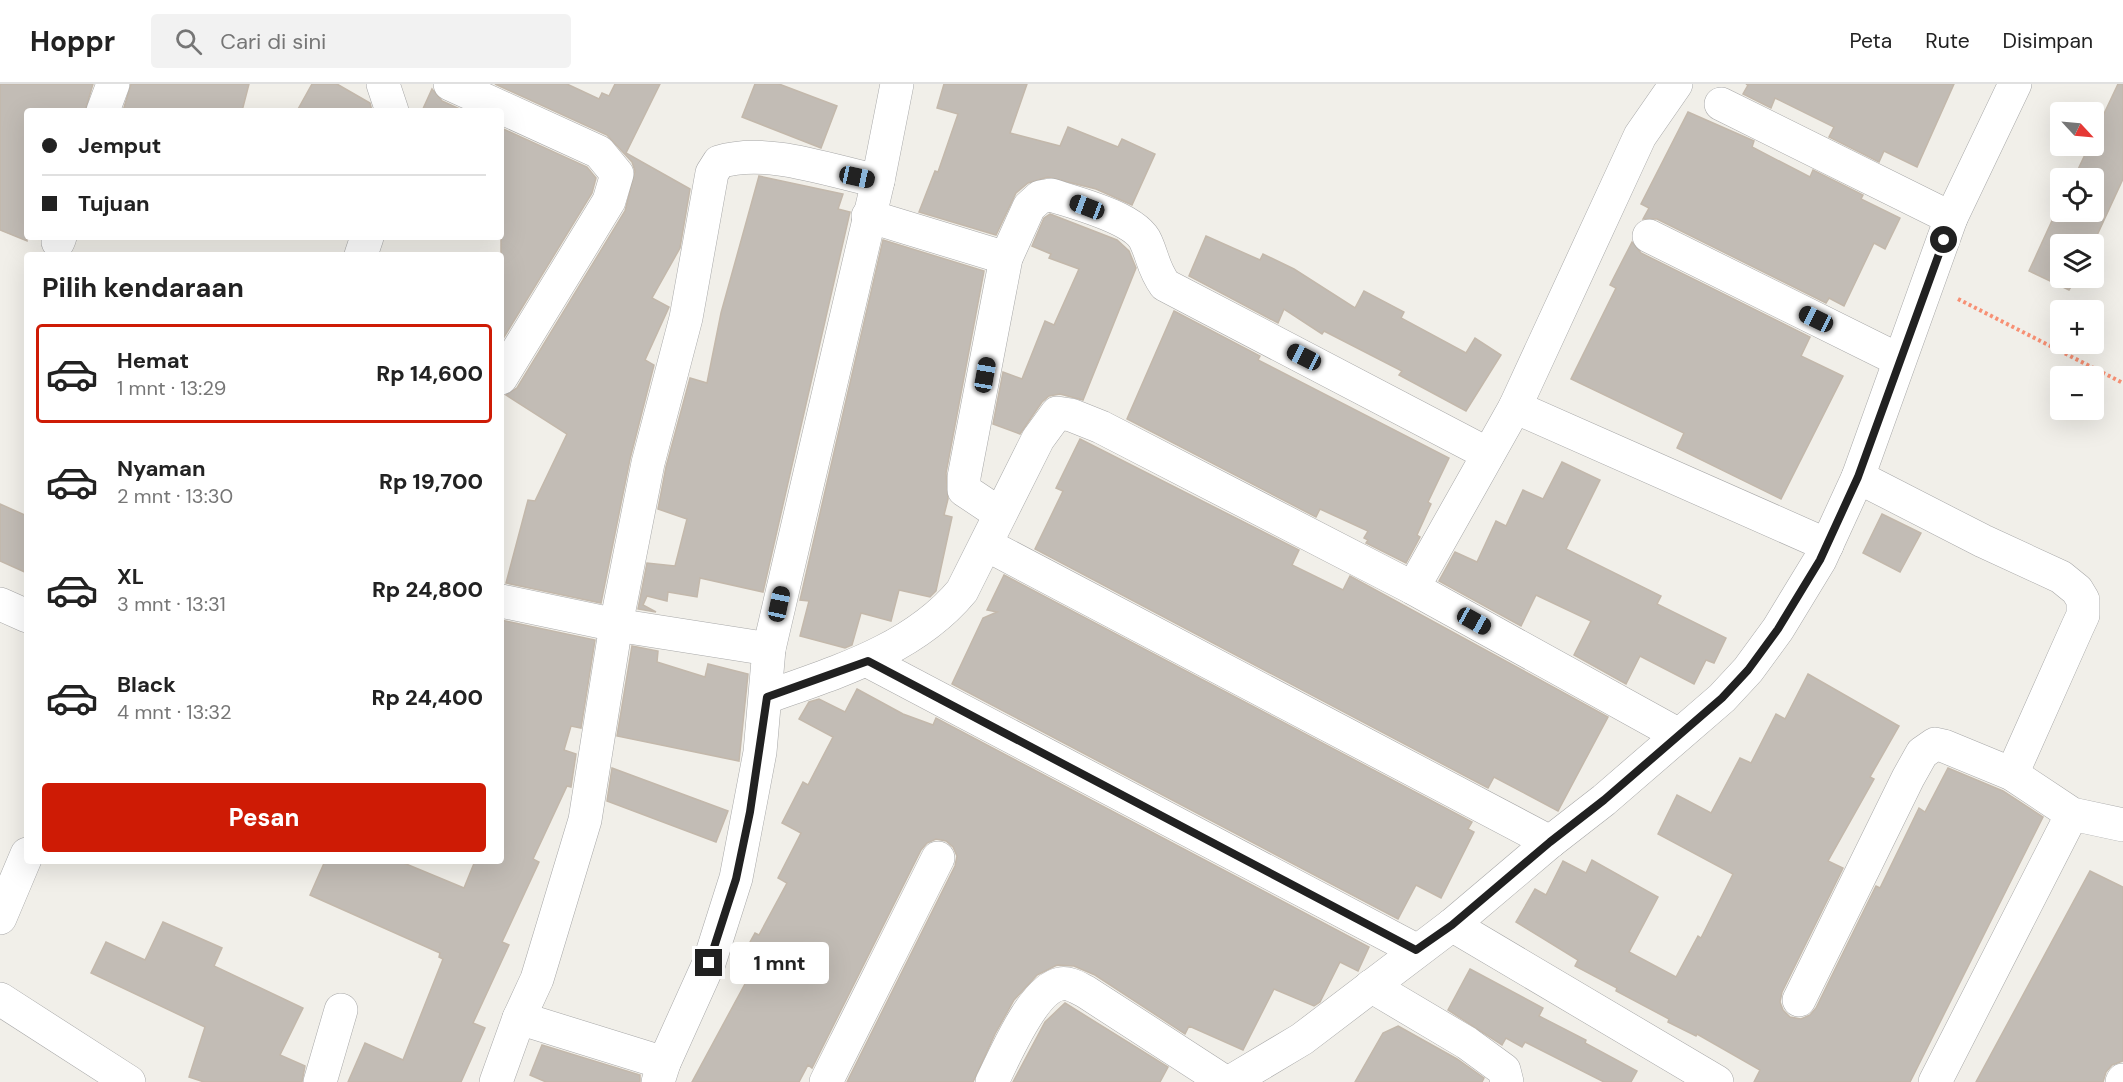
<!DOCTYPE html>
<html lang="id">
<meta charset="utf-8">
<style>
:root{--surface:#fff;--page:#f2f2f2;--text:#222;--muted:#767676;--line:#e0e0e0;--accent:#ce1b05}
body{margin:0;font-family:"DM Sans",sans-serif;background:var(--page);color:var(--text);height:100vh;display:flex;flex-direction:column;font-size:22px;white-space:nowrap}
*{box-sizing:border-box;margin:0}
p{font-size:20px;color:var(--muted)}
.icon{flex:none;width:33px;height:33px;fill:none;stroke:currentColor;stroke-width:2;stroke-linecap:round;stroke-linejoin:round}
.map{position:relative;flex:1;overflow:hidden}
.details{position:absolute;left:24px;top:168px;width:480px;height:612px;display:flex;flex-direction:column;background:var(--surface);border-radius:6px;box-shadow:0 6px 24px #0002}
.details>*{flex:none}
.hud{position:absolute;left:24px;top:24px;width:480px;height:132px;border-radius:6px;box-shadow:0 6px 24px #0002;display:grid;align-content:center;height:132px;padding:0 18px;background:var(--surface)}
.needle{width:39px;rotate:116deg}
.fabs{position:absolute;left:2050px;top:18px;display:grid;gap:12px}
.fabs a{display:grid;place-items:center;width:54px;height:54px;border-radius:6px;background:var(--surface);box-shadow:0 6px 24px #0002;font-size:30px}
.end{position:absolute;width:27px;height:27px;margin:-14px;border:8px solid #212121;background:#fff;box-shadow:0 0 0 3px #fff}
.from{border-radius:50%}
.bubble{position:absolute;height:42px;border-radius:6px;background:var(--surface);box-shadow:0 6px 24px #0002;font-size:20px;font-weight:800;line-height:42px;text-align:center}
.car{position:absolute;width:18px;height:36px;margin:-18px -9px;border-radius:8px;box-shadow:0 0 4px 2px #0007;background:linear-gradient(#222 24%,#8ab4d8 0 40%,#222 0 76%,#8ab4d8 0 86%,#222 0)}
.hud b{display:flex;align-items:center;gap:21px;height:57px;font-size:22px}
.hud b+b{border-top:2px solid var(--line)}
.hud i{width:15px;height:15px;background:var(--text)}
ul{padding:0;list-style:none}
li{display:flex;align-items:center;gap:18px;height:99px;margin:0 12px 9px;padding:0 6px;border:3px solid transparent;border-radius:6px}
li div{flex:1}
li b{display:block;font-size:22px}
li em{font-style:normal;font-weight:800}
li.on{border-color:var(--accent)}
li>.icon{width:54px;height:54px;stroke-width:1.5}
h2{padding:0 18px;font-size:27px;line-height:72px}
.action{display:flex;gap:12px;margin-top:auto;padding:12px 18px}
.action a{flex:1;height:69px;border-radius:6px;background:var(--accent);color:#fff;font-size:24px;font-weight:800;line-height:69px;text-align:center}
header{display:flex;align-items:center;gap:36px;box-sizing:border-box;height:84px;padding:0 30px;background:var(--surface);border-bottom:2px solid var(--line)}
header strong{font-size:28px}
nav{display:flex;gap:33px;margin-inline-start:auto;font-size:21px}
.search{width:420px;height:54px;background:var(--page);display:flex;align-items:center;gap:15px;box-sizing:border-box;padding:0 21px;border-radius:6px;color:var(--muted);font-size:22px}
.map>svg:first-child{display:block}
</style>
<header>
<strong>Hoppr</strong>
<div class="search"><svg class="icon" aria-label="search" viewBox="0 0 24 24"><circle cx="10" cy="10" r="6"/><path d="M15 15l6 6"/></svg>Cari di sini</div>
<nav><a>Peta</a><a>Rute</a><a>Disimpan</a></nav>
</header>
<div class="map">
<svg width="2123" height="998" viewBox="0 0 2123 998">
<rect width="100%" height="100%" fill="#f1efe9"/>
<!-- building -->
<g fill="#c2bcb5" stroke="#c3b8ab" stroke-width="1.5">
<path d="M0,0H93L85,27H27V157L0,146Z"/>
<path d="M131,0H249L242,27H123Z"/>
<path d="M312,0H337L370,19L372,27H297Z"/>
<path d="M495,0H567L599,15L602,9L609,12L615,0H660L626,69L690,105L680,164L652,214L669,223L645,276L654,281L630,375L601,519L506,499L528,416L535,417L567,350L506,311L517,304L625,127L635,87L632,78L607,51Z"/>
<path d="M755,0H779L837,22L821,64L742,33Z"/>
<path d="M944,0H1027L1010,49L1060,62L1068,43L1118,63L1122,55L1155,70L1132,121L1096,105L1048,93L1028,99L1016,109L996,151L919,128L935,87L938,88L958,30L937,24Z"/>
<path d="M1746,0H1954L1917,83L1884,67L1879,78L1829,53L1834,43L1775,14L1771,24L1743,10L1748,1Z"/>
<path d="M2118,0H2123V95L2093,160H2061V194H2076L2069,206L2029,187L2061,117V128H2094V94H2074L2089,62H2094V51Z"/>
<path d="M432,5L442,17L464,27H422Z"/>
<path d="M1688,28L1754,57L1752,63L1810,93L1813,86L1863,111L1861,115L1900,134L1885,165L1874,159L1844,222L1829,214L1826,219L1657,135H1643L1649,124L1641,120Z"/>
<path d="M501,44L587,83L596,94L592,109L501,258Z"/>
<path d="M759,92L843,110L838,125L850,128L763,508L700,494L697,513L668,508L667,517L647,512L643,521L656,528L638,525L647,479L675,482L687,435L658,425L666,383L690,294L707,299L721,229Z"/>
<path d="M1050,130L1117,156L1129,167L1136,184L1083,316L1060,310L1049,312L1042,318L1020,350L993,340L1003,288L1022,295L1045,237L1054,241L1079,185L1049,174L1051,170L1032,162L1044,134Z"/>
<path d="M1206,152L1260,176L1263,170L1294,185L1355,224L1364,207L1404,228L1401,234L1466,269L1475,254L1501,271L1466,327L1399,291L1402,287L1324,247L1322,250L1284,225L1278,239L1189,192Z"/>
<path d="M883,156L984,187L946,389L948,415L944,431L952,433L936,507L930,513L899,506L891,537L861,529L852,561L845,564L800,552L809,517L800,516Z"/>
<path d="M1632,158L1641,169L1810,253L1801,272L1843,292L1781,415L1677,364L1684,349L1571,295L1616,204L1610,201Z"/>
<path d="M1174,227L1260,272L1258,276L1449,374L1428,418L1431,420L1417,451L1420,453L1406,479L1366,459L1368,456L1364,454L1368,447L1320,425L1316,433L1127,335Z"/>
<path d="M1080,355L1299,466L1292,481L1343,506L1350,492L1608,633L1558,727L1494,693L1488,704L1035,465L1063,407L1056,404Z"/>
<path d="M1562,378L1600,396L1566,465L1661,512L1657,520L1726,554L1714,579L1706,576L1694,600L1640,572L1626,600L1574,571L1591,537L1536,511L1521,542L1439,497L1455,468L1477,478L1496,437L1506,442L1523,406L1543,415Z"/>
<path d="M0,420L27,432V489L0,477Z"/>
<path d="M1882,430L1921,449L1900,488L1863,469Z"/>
<path d="M1004,491L1472,738L1468,745L1474,748L1441,814L1416,801L1398,835L952,600L983,534L997,528L987,526Z"/>
<path d="M501,536L595,556L581,644L571,642L564,666L576,670L571,703L567,702L533,775L539,778L502,858L509,861L473,939L485,944L461,998H348L365,959L403,976L443,875L439,873L440,869L310,811L325,777H399L464,804L475,777H501Z"/>
<path d="M632,562L658,567L657,578L705,593L708,580L748,590L739,677L617,652Z"/>
<path d="M1808,590L1899,642L1870,693L1874,695L1828,777L1843,784L1782,908L1780,918L1783,926L1790,933L1801,935L1810,931L1816,924L1876,802L1880,804L1919,724L1925,728L1948,684L2003,707L2043,733L1910,998H1754L1760,986L1697,950L1696,952L1668,938L1669,935L1616,907L1617,904L1575,882L1578,876L1516,838L1535,805L1546,811L1563,777L1586,789L1592,776L1658,813L1629,868L1676,893L1698,852L1701,854L1733,790L1658,750L1677,711L1711,729L1740,674L1751,679L1776,630L1785,635Z"/>
<path d="M857,605L903,630L933,641L936,634L1369,863L1358,887L1340,878L1320,918L1314,922L1274,905L1243,966L1189,942L1185,950L1095,891L1074,882L1057,881L1037,891L1014,916L995,950L973,998H847L955,782L957,772L953,763L946,757L936,755L927,759L921,766L812,984L808,981L799,998H692L746,898L732,891L755,849L759,851L787,799L778,794L801,749L782,739L803,698L808,701L833,653L799,635L809,618L819,615L845,628Z"/>
<path d="M612,684L728,727L716,758L607,717Z"/>
<path d="M2090,787L2123,803V977L2112,981L2106,988L2103,998H1976Z"/>
<path d="M163,838L222,864L214,882L303,924L280,971L305,982L302,998H204L189,993L205,943L91,889L106,858L145,876Z"/>
<path d="M1470,885L1543,924L1539,932L1586,956L1585,959L1637,987L1631,998H1604L1525,958L1522,963L1506,954L1502,961L1448,926Z"/>
<path d="M1065,919L1168,983L1160,998H1013L1045,938Z"/>
<path d="M1398,942L1457,975L1484,994L1482,998H1355L1383,949Z"/>
<path d="M542,961L640,991V998H546L530,991Z"/>
</g>
<g fill="none" stroke-linecap="round" stroke-linejoin="round">
<defs>
<g id="minor">
<path d="M383,0L392,27"/>
<path d="M450,0L599,68L617,90L609,117L501,294"/>
<path d="M1721,20L1951,134"/>
<path d="M103,27L113,0"/>
<path d="M868,132L1006,174"/>
<path d="M1649,152L1899,276"/>
<path d="M58,158L60,153"/>
<path d="M361,171L367,153"/>
<path d="M1515,323L1640,52L1676,0"/>
<path d="M1858,393L1983,457L2061,493L2077,506L2083,516V531L2077,544L2012,690"/>
<path d="M1000,430L964,406V393L1006,174L1029,123L1040,113L1051,111C1076,119 1136,134 1146,158C1154,176 1153,184 1165,201L1488,370"/>
<path d="M987,461L1550,758"/>
<path d="M1413,504L1515,323L1827,461"/>
<path d="M501,517L616,541L769,565"/>
<path d="M0,520L27,532"/>
<path d="M868,577L1416,866"/>
<path d="M767,613C836,588 913,566 962,507L1038,355L1057,329L1071,331L1101,343L1413,504L1677,650"/>
<path d="M0,834L27,770"/>
<path d="M1452,841L1717,998"/>
<path d="M1371,902L1467,959L1504,986L1507,998"/>
<path d="M0,915L129,998"/>
<path d="M1799,916L1908,694L1922,669L1935,660L1944,662L2012,690L2072,730L2123,741"/>
<path d="M519,934L664,979"/>
<path d="M320,998L341,926"/>
<path d="M496,998L519,934L537,895L585,736L616,541L648,379L686,234L712,89L719,78C767,63 830,87 878,97"/>
<path d="M658,998L664,979L709,879L736,794L760,668L769,565L878,97L897,0"/>
<path d="M826,998L938,774"/>
<path d="M992,998C1004,974 1032,906 1060,900C1069,898 1078,904 1086,908L1225,998"/>
<path d="M1230,998L1302,955L1452,841L1550,758L1604,716L1722,614L1748,586L1778,545L1820,476L1858,393L1951,134L2015,0"/>
<path d="M1935,998L2072,730"/>
<path d="M2122,998L2123,996"/>
</g>
</defs>
<!-- minor casing -->
<use href="#minor" stroke="#a8a8a8" stroke-width="34"/>
<!-- path -->
<path stroke="#f79074" stroke-width="4" stroke-dasharray="3 3" stroke-linecap="butt" d="M1958,215L2123,299"/>
<!-- minor -->
<use href="#minor" stroke="#fff" stroke-width="33"/>
</g>
<g fill="none" stroke-linecap="round" stroke-linejoin="round">
<!-- route -->
<path stroke="#212121" stroke-width="8" d="M709,879L736,795L750,728L767,613L868,577L1416,866L1452,841L1550,758L1604,716L1722,614L1748,586L1778,545L1820,476L1858,393L1944,156"/>
</g>
</svg>
<div class="fabs">
<a><svg class="needle" viewBox="-14 -14 28 28"><path d="M0-13l5 13h-10z" fill="#e53935"/><path d="M0 13l5-13h-10z" fill="#767676"/></svg></a>
<a><svg class="icon" aria-label="locate" viewBox="0 0 24 24"><circle cx="12" cy="12" r="6"/><path d="M12 2v4M12 18v4M2 12h4M18 12h4"/></svg></a>
<a><svg class="icon" aria-label="layers" viewBox="0 0 24 24"><path d="M12 4l9 5-9 5-9-5zM3 14l9 5 9-5"/></svg></a>
<a>+</a>
<a>−</a>
</div>
<i class="end from" style="left:1944px;top:156px"></i>
<i class="end" style="left:709px;top:879px"></i>
<div class="bubble" style="left:730px;top:858px;width:99px">1 mnt</div>
<i class="car" style="left:857px;top:93px;rotate:102deg"></i>
<i class="car" style="left:1087px;top:123px;rotate:291deg"></i>
<i class="car" style="left:1816px;top:235px;rotate:296deg"></i>
<i class="car" style="left:1304px;top:273px;rotate:297deg"></i>
<i class="car" style="left:985px;top:291px;rotate:10deg"></i>
<i class="car" style="left:779px;top:520px;rotate:12deg"></i>
<i class="car" style="left:1474px;top:537px;rotate:119deg"></i>
<div class="hud">
<b><i class="from"></i>Jemput</b>
<b><i></i>Tujuan</b>
</div>
<section class="details">
<h2>Pilih kendaraan</h2>
<ul>
<li class="on"><svg class="icon" aria-label="car" viewBox="0 0 24 24"><path d="M5 17H2v-5l4-1 3-4h7l3 4 3 1v5h-3M9 17h6M6 11h13"/><circle cx="7" cy="17" r="2"/><circle cx="17" cy="17" r="2"/></svg><div><b>Hemat</b><p>1 mnt · 13:29</p></div><em>Rp 14,600</em></li>
<li><svg class="icon" aria-label="car" viewBox="0 0 24 24"><path d="M5 17H2v-5l4-1 3-4h7l3 4 3 1v5h-3M9 17h6M6 11h13"/><circle cx="7" cy="17" r="2"/><circle cx="17" cy="17" r="2"/></svg><div><b>Nyaman</b><p>2 mnt · 13:30</p></div><em>Rp 19,700</em></li>
<li><svg class="icon" aria-label="car" viewBox="0 0 24 24"><path d="M5 17H2v-5l4-1 3-4h7l3 4 3 1v5h-3M9 17h6M6 11h13"/><circle cx="7" cy="17" r="2"/><circle cx="17" cy="17" r="2"/></svg><div><b>XL</b><p>3 mnt · 13:31</p></div><em>Rp 24,800</em></li>
<li><svg class="icon" aria-label="car" viewBox="0 0 24 24"><path d="M5 17H2v-5l4-1 3-4h7l3 4 3 1v5h-3M9 17h6M6 11h13"/><circle cx="7" cy="17" r="2"/><circle cx="17" cy="17" r="2"/></svg><div><b>Black</b><p>4 mnt · 13:32</p></div><em>Rp 24,400</em></li>
</ul>
<div class="action"><a>Pesan</a></div>
</section>
</div>
